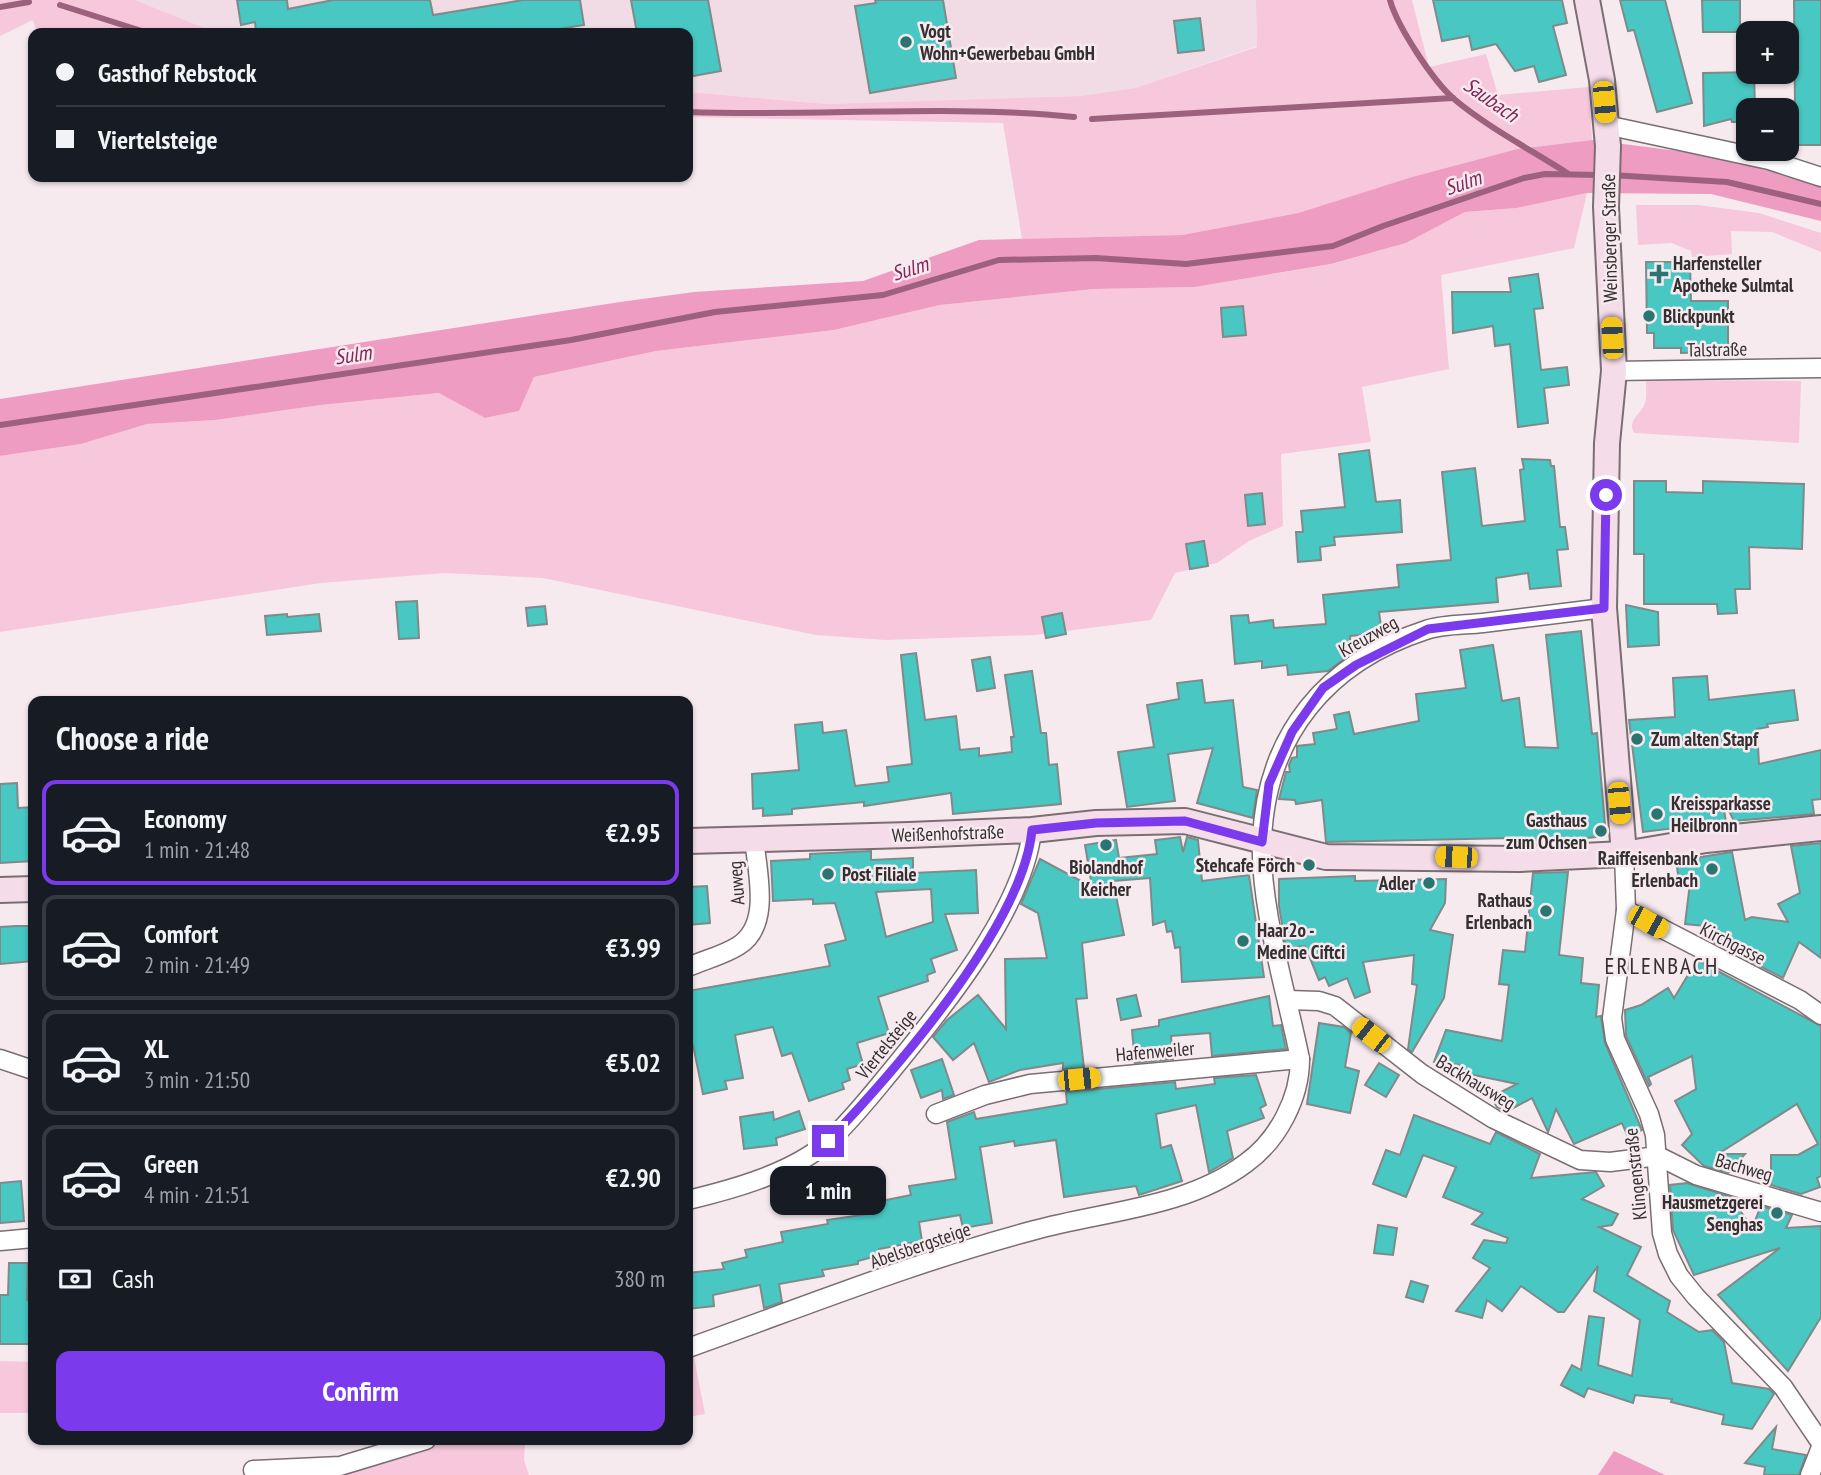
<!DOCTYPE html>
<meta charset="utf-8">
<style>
:root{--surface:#171b24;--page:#20242c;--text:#f1f3f6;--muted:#9ea1a6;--line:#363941;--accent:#7c3aed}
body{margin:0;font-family:"PT Sans Narrow",sans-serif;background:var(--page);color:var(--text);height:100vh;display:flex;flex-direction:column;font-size:26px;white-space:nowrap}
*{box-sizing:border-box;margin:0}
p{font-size:23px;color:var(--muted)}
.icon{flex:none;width:38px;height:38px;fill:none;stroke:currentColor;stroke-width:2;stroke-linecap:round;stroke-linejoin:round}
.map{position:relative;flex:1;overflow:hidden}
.panel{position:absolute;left:28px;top:696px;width:665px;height:749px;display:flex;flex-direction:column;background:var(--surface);border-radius:14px;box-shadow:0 2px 5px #0004}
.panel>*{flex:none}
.guide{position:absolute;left:28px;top:28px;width:665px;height:154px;border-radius:14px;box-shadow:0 2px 5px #0004;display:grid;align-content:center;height:154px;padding:0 28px;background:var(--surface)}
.controls{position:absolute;left:1736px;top:21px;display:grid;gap:14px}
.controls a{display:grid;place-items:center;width:63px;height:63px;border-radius:14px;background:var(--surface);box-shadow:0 2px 5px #0004;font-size:35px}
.end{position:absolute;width:32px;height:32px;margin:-16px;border:9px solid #7c3aed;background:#fff;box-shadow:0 0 0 4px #fff}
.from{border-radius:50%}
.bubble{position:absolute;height:49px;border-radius:14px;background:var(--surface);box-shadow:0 2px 5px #0004;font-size:23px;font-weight:700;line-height:49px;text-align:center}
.car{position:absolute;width:21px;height:42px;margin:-21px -10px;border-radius:9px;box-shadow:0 0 5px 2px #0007;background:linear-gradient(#f5c518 24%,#345 0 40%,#f5c518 0 76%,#345 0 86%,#f5c518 0)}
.guide b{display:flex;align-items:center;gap:24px;height:66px;font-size:26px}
.guide b+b{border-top:2px solid var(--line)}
.guide i{width:18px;height:18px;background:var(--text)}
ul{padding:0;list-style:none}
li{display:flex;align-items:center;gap:21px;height:105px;margin:0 14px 10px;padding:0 14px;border:4px solid var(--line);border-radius:14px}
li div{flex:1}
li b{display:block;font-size:26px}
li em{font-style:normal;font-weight:700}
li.active{border-color:var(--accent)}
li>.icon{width:63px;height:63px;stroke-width:1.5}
h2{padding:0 28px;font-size:32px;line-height:84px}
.pay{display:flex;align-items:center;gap:18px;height:77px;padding:0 28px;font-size:26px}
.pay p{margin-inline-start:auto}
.primary-button{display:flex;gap:14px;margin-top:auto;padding:14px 28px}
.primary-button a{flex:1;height:80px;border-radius:14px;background:var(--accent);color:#fff;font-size:28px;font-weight:700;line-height:80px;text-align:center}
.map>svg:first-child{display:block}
</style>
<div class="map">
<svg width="1821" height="1475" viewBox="0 0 1821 1475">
<rect width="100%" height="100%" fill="#f7eaef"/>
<!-- built -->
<path fill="#f1dce5" d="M135,0H1256L1257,46L1135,88L1080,96L827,104L688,92V33H217Z"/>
<!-- green -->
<g fill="#f7c7db">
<path d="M0,0H135L217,33H37L33,20L0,36Z"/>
<path d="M1256,0H1412L1429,67L1486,54L1498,95L1589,87L1592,140L1517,149L1412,177L1298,213L1182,235L1022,239L1003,123L688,117V92L827,104L1080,96L1135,88L1257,47Z"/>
<path d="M1587,193L1574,248L1441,275L1449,369L1362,387L1371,442L1281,454L1283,526L1249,541L1217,563L1175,573L1151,620L1035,635L885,640L816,635L543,578L444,573L321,583L0,632V456L81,444L147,424L216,420L321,405L440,393L485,418L519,411L534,377L656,351L834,330L940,305L1094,289L1195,287L1332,264L1406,243L1465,212L1517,208Z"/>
<path d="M1636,205H1698L1759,213L1821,233V252L1772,232L1731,231L1732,254L1692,257L1691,251L1672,243L1638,245Z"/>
<path d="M1646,380L1801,381L1799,443L1634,433C1627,419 1641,415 1645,403C1647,397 1646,387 1646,380Z"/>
<path d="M694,1357L705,1414L688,1417V1359Z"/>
<path d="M0,1361L33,1362V1413H0Z"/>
<path d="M451,1440H545L525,1444L524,1460L529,1475H336Z"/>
</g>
<!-- forest -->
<g fill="#ef9cc2">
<path d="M1592,140L1709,155L1821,184V221L1711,194L1587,193L1517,208L1465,212L1406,243L1331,264L1195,287L1094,289L940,305L834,330L656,351L534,377L519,411L485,418L439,393L321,405L216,420L147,424L81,444L0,456V399L620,302L694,292L863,281L979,240L1182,235L1298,213L1412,177L1517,149Z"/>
<path d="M1614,1451L1665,1475H1666H1598Z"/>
</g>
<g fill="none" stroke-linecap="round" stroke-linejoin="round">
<!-- stream -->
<g stroke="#9b617d" stroke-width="6">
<path d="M1390,0C1397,26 1433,81 1454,99C1486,126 1531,150 1567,173"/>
<path d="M60,5L148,33"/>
<path d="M0,7L29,2"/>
<path d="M688,112C816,117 946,104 1074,117"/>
<path d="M1092,119L1453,98"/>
<path d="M1611,175L1727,182L1821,204"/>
<path d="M0,425L571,340L715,312L883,295L999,260L1096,258L1186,264L1333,246L1383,226L1524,178L1545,174L1600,175"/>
</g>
</g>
<!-- building -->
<g fill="#48c7c3" stroke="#7e8b8a" stroke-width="2" fill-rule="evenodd">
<path d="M237,0H287L288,9L333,0H430L433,15L523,0H580L584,25L534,33H256L255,22L241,25Z"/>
<path d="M631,0H708L721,71L688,77V33H637Z"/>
<path d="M875,0H943L956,78L870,93L855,6L876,3Z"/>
<path d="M1433,0H1562L1567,23L1553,26L1566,75L1539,82L1534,66L1515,71L1496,44L1472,50L1469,36L1442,41Z"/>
<path d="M1620,0H1665L1692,103L1657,112L1634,30L1628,31Z"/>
<path d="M1702,0H1740V32H1703Z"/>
<path d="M1794,0H1821V145H1791V106H1795Z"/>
<path d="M1200,18L1204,50L1178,53L1174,21Z"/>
<path d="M1754,72L1755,110H1748V122H1732L1731,119L1704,126L1703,73Z"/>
<path d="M1646,262H1690L1691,301H1728V352L1681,353V348H1654V333H1647Z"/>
<path d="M1538,274L1543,308L1534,309L1541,370L1567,367L1569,385L1544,388L1548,423L1518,427L1510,344L1495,346L1493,326L1453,333L1452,292H1511L1509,278Z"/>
<path d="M1243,306L1246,335L1223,337L1221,308Z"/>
<path d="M1369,450L1376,502L1400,500L1402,532L1334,537L1335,545L1320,547L1321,560L1298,562L1296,532H1303L1301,511L1345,507L1339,454Z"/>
<path d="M1522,459L1550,460L1551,466H1554L1560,527H1565L1568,549L1557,550L1561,586L1530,589L1528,573L1496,578L1498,602L1379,612L1382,633L1350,636L1351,654L1328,671L1288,675L1287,665L1262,668V661L1235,664L1231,616L1248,615L1249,623L1273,620L1274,628L1326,624L1323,595L1399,587L1397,565L1451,560L1442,472L1475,468L1482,526L1525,521L1520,470L1524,469Z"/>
<path d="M1634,481H1666V492L1703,493V481L1804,484L1802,549L1749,547L1750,589H1735L1737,613L1718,614L1717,604H1644V554H1634Z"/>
<path d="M1262,493L1265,524L1248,526L1245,495Z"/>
<path d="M1204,541L1208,566L1190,569L1186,544Z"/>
<path d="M417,601L419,638L399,639L396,602Z"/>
<path d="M1626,605L1658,612L1659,645L1628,647Z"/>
<path d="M545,606L547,624L528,626L526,608Z"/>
<path d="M1062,613L1066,634L1046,638L1042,617Z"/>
<path d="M287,614V617L319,614L321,631L267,635L265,616Z"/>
<path d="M1581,631L1592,734L1597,733L1606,836L1536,843L1537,839L1513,838L1326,842L1322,800L1296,804L1295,800L1279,799L1286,772H1290L1289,765L1292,758L1297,757V746L1315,744L1313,733L1337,729L1334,715L1349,712L1354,734L1419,721L1416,694L1466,688L1460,650L1493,645L1502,701L1519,698L1525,747L1558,748L1546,635Z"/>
<path d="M916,653L925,720L956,716L960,750L979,748V756L1012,752L1011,737H1014L1005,675L1032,671L1041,733H1046L1049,765L1057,764L1061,804L953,814L951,793L864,806V802L792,809V814L763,816V808L753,809L752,774L799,770L795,725L822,722L823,733L846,730L855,786L889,782L887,767L912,764L901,655Z"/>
<path d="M990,657L995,688L977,691L972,660Z"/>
<path d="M1707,676L1709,700L1794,690L1798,720L1767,724L1768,727L1757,729L1759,764L1821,750V799L1812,800L1814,814L1734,821L1722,797L1726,822L1643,832L1629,720L1675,717L1673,678Z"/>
<path d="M1202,680L1205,703L1233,700L1243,787L1257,790L1253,818L1197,803L1213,748L1168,754L1175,801L1127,807L1118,752L1154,747L1147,705L1179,699L1177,683Z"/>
<path d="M17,783L18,808L33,807V861L0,863V784Z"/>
<path d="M1180,837L1183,852L1187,837L1198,840L1202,881L1249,875L1264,977L1182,982L1180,947L1175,948L1172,931L1167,932L1165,921L1153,925L1150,878L1113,881L1124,935L1082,943L1087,998L1076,999L1084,1068L1063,1069V1063L1020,1070L989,1082L974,1043L953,1060L933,1037L947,1020L978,995L1006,1029L1005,959L1047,958L1038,913L1021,904L1040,859L1092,887L1085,845L1116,840L1119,858L1157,854L1155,840Z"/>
<path d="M1821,843V958L1799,942L1783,978L1709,940L1716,927L1685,924L1690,883L1679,881L1676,861L1732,852L1745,920L1752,917L1788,922L1778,904L1800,893L1791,846Z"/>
<path d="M871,851V860L913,858V873L976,870L978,913L945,914L957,950L931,959L935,972L927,975L928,981L878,997L889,1033L857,1043L863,1064L847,1069L850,1080L842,1083L844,1089L809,1101L792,1053L782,1056L773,1027L735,1035L743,1078L725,1081L727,1089L703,1094L693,1045L688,1046V991L830,966L825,945L846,940L835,903L813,904V899L773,901L771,861L810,859V854ZM931,889L933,922L886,937L876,892Z"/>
<path d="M1568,872L1559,955L1583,958L1581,983L1599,985L1596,1017L1601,1016L1605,1043L1642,1130L1628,1137L1622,1123L1574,1144L1556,1109L1548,1132L1532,1098L1506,1112L1497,1107L1491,1097L1517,1084L1459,1072L1460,1065L1434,1062L1446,1030L1502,1041L1509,985L1499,984L1503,950L1525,952L1533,873Z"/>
<path d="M1355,876V881L1446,879L1445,903L1430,930L1453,935L1444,998L1412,1052L1408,1049L1417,985L1412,984L1414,955L1363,962L1370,992L1355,998L1347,978L1329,986L1325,977L1319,980L1305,946L1286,948L1279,906V879Z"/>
<path d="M707,886L710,923L688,925V887Z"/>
<path d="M16,926H33V961L0,964V927Z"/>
<path d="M1697,960L1821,1026V1176L1817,1178L1820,1187L1801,1194L1771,1185V1155H1798L1818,1144L1797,1104L1718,1154H1745L1728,1173L1704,1166L1682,1145L1692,1134L1675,1101L1696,1089L1692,1056L1648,1077L1651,1084L1649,1086L1626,1036L1625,1010L1641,1005L1668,988L1674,998Z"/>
<path d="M1136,995L1141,1016L1121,1020L1117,999Z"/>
<path d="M1269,996L1273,1026L1281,1025L1286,1049L1212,1056L1210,1033L1171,1036L1173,1059L1135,1063L1132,1030L1159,1026V1020Z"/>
<path d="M1319,1023L1344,1027L1351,1033L1345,1067L1359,1071L1350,1113L1307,1104Z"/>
<path d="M942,1059L954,1095L943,1099L942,1090L921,1098L911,1070Z"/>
<path d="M1379,1063L1399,1075L1386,1097L1365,1085Z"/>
<path d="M1256,1075L1266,1105L1260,1108L1264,1118L1227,1131L1233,1158L1209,1172L1196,1105L1156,1114L1161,1148L1171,1145L1182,1181L1139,1195L1136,1186L1064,1197L1056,1140L1015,1146L1014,1141L980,1147L992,1223L963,1228L960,1215L919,1222L922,1241L879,1249L880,1255L858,1261V1264L822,1270L824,1276L779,1284L782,1302L764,1308L760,1285L713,1295L714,1306L688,1309V1273L724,1269L722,1263L747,1257L745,1250L783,1242L781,1232L828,1224L827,1220L868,1214L866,1204L911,1195L909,1186L956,1179L947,1122L974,1112L976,1119L1067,1104L1066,1092L1175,1082L1176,1089L1215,1084L1214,1078Z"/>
<path d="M799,1111L805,1129L776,1138L777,1145L744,1149L740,1117L773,1112L774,1120Z"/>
<path d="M1414,1115L1490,1144L1496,1132L1540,1154L1531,1178L1596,1172L1604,1186L1582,1199L1618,1214L1612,1225L1599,1227L1641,1247L1627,1275L1670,1301L1667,1312L1699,1332L1712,1330L1724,1342L1732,1383L1769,1389L1774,1394L1752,1429L1722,1424L1724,1415L1671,1402L1672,1399L1635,1395L1633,1403L1588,1388L1584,1397L1561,1385L1572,1365L1581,1370L1589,1316L1604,1318L1598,1365L1632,1376L1640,1320L1594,1291L1598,1266L1564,1312H1558L1521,1286L1502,1311L1487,1300L1482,1318L1456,1311L1490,1268L1473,1258L1484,1240L1506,1243L1508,1238L1472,1224L1483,1213L1443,1197L1456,1167L1423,1155L1406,1197L1373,1184L1386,1150L1400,1155Z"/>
<path d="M21,1181L24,1221L0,1223V1183Z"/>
<path d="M1687,1183L1731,1197L1752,1228L1761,1206L1792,1215L1786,1228L1821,1226V1317L1788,1371L1718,1295L1780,1248L1694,1275L1673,1230L1670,1185Z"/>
<path d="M1378,1225L1397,1228L1393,1255L1374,1253Z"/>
<path d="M9,1263H28L27,1300L33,1301V1344H0V1295H8Z"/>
<path d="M1411,1281L1428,1286L1423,1302L1406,1297Z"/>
<path d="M1776,1427L1772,1449L1806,1455L1799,1475H1764L1765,1467L1745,1463Z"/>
</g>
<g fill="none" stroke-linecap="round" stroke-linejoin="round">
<defs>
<g id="street">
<path d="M1606,125L1769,160L1821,177"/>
<path d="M1614,371L1821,368"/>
<path d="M1624,854L1626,910L1612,1018L1615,1039L1649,1114L1655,1135L1662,1233L1668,1254L1679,1276L1696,1297L1783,1387L1821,1443"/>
<path d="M1626,910L1800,1000L1821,1015"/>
<path d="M688,967C704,960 724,955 738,946C772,925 757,872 754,838"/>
<path d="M1288,1000L1319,1001L1335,1006L1422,1074L1494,1119L1580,1160L1610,1162L1658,1156L1696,1175L1821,1212"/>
<path d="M0,1059L33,1070"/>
<path d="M936,1114L985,1095L1030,1084L1300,1059"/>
<path d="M688,1200C734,1189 792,1173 829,1141C852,1120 872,1094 892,1070C942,1009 1024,909 1032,830"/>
<path d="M0,1241L33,1238"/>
<path d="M688,1348C803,1307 917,1261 1035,1230C1104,1211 1186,1208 1246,1163C1278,1140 1300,1098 1300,1059C1287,994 1259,904 1262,840C1266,735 1327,662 1426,630C1443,624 1465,625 1483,623C1524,618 1564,613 1604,608"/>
<path d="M253,1470L340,1466L426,1440"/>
<path d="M1810,1475L1821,1447"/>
</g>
<g id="secondary">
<path d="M1587,0L1602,80L1608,146L1606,207L1614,371L1607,443L1604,608L1624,854"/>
<path d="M688,841L909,835L1032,830L1096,823L1185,821L1326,857L1519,859L1624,854L1706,840L1821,828"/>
<path d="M0,890L33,889"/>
</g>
</defs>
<!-- street casing -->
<use href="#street" stroke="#796e72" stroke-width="21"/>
<!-- secondary casing -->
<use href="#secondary" stroke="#796e72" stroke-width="28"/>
<!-- street -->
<use href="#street" stroke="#fff" stroke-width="18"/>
<!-- secondary -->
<use href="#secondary" stroke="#f4dce8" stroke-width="24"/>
</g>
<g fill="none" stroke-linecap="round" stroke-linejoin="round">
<!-- route -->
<path stroke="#7c3aed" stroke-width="9" d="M828,1141C894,1072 1023,925 1032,830L1096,823L1185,821L1262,842L1269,784L1292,732L1323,688L1356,665L1428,629L1604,608L1606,495"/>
</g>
<!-- markers -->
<g fill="#2a7472" stroke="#f7eaef" stroke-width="2.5">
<circle cx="906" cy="42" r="7"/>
<path d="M1655.5 263.5h7v7h7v7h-7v7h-7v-7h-7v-7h7z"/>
<circle cx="1649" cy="316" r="7"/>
<circle cx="1637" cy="739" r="7"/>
<circle cx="1657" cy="814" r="7"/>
<circle cx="1601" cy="831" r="7"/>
<circle cx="1106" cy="845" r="7"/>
<circle cx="1309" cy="865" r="7"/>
<circle cx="1712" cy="869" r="7"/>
<circle cx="828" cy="874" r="7"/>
<circle cx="1429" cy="883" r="7"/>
<circle cx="1546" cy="911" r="7"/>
<circle cx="1243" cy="941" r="7"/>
<circle cx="1777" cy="1213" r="7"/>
</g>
<g text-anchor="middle" stroke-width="5" stroke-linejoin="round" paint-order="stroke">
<!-- poi labels -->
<g font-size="19" font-weight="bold" fill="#342f31" stroke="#f7eaef" text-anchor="start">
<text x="920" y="38">Vogt<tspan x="920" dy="22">Wohn+Gewerbebau GmbH</tspan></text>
<text x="1673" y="270">Harfensteller<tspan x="1673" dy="22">Apotheke Sulmtal</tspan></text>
<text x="1663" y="323">Blickpunkt</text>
<text x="1651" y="746">Zum alten Stapf</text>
<text x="1671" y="810">Kreissparkasse<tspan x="1671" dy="22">Heilbronn</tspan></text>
<text x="1587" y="827" text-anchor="end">Gasthaus<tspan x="1587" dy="22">zum Ochsen</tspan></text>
<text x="1698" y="865" text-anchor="end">Raiffeisenbank<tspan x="1698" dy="22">Erlenbach</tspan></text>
<text x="1295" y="872" text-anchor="end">Stehcafe Förch</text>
<text x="1106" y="874" text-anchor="middle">Biolandhof<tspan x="1106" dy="22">Keicher</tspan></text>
<text x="842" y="881">Post Filiale</text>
<text x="1415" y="890" text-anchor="end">Adler</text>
<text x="1532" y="907" text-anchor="end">Rathaus<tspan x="1532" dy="22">Erlenbach</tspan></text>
<text x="1257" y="937">Haar2o -<tspan x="1257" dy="22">Medine Ciftci</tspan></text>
<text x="1763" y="1209" text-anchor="end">Hausmetzgerei<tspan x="1763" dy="22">Senghas</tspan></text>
</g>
<!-- street labels -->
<g font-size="19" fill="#342f31" stroke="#f7eaef">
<text transform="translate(1609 238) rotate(-91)" y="7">Weinsberger Straße</text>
<text transform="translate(1717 349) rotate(-1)" y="7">Talstraße</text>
<text transform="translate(1368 636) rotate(-29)" y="7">Kreuzweg</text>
<text transform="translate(948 833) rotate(-2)" y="7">Weißenhofstraße</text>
<text transform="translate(736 883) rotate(-94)" y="7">Auweg</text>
<text transform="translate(1733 943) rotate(27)" y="7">Kirchgasse</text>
<text transform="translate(886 1044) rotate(-51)" y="7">Viertelsteige</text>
<text transform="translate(1155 1051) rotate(-5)" y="7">Hafenweiler</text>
<text transform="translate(1476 1082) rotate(31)" y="7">Backhausweg</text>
<text transform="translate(1744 1167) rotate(16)" y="7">Bachweg</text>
<text transform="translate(1635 1174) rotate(-96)" y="7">Klingenstraße</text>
<text transform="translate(920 1245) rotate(-19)" y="7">Abelsbergsteige</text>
</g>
<!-- water labels -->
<g font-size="21" font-style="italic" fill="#842559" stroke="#f7eaef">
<text transform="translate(1491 100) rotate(35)" y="7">Saubach</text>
<text transform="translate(1463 183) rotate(-19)" y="7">Sulm</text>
<text transform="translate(910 269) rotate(-17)" y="7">Sulm</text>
<text transform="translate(353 355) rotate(-8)" y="7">Sulm</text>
</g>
<!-- quarter labels -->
<g font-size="23" letter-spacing="2" fill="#342f31" stroke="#f7eaef">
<text x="1662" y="974">ERLENBACH</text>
</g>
</g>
</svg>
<div class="controls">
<a>+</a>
<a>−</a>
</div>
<i class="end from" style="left:1606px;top:495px"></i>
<i class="end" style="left:828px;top:1141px"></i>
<div class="bubble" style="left:770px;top:1166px;width:116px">1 min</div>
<i class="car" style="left:1604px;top:102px;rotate:175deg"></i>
<i class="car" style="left:1612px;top:338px;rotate:357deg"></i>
<i class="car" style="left:1619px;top:803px;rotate:175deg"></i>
<i class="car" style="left:1456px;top:857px;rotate:272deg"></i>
<i class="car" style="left:1648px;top:922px;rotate:119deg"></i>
<i class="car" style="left:1371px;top:1035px;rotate:308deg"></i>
<i class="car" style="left:1079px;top:1079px;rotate:84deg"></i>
<div class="guide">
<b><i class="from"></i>Gasthof Rebstock</b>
<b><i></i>Viertelsteige</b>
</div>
<section class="panel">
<h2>Choose a ride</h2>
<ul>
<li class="active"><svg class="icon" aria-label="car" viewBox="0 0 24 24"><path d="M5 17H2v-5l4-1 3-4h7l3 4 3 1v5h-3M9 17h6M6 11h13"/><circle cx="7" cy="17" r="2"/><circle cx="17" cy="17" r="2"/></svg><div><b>Economy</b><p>1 min · 21:48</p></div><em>€2.95</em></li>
<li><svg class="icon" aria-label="car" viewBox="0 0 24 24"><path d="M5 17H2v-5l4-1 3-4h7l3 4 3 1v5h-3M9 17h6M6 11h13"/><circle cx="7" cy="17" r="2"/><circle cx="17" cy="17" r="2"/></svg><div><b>Comfort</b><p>2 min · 21:49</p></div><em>€3.99</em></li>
<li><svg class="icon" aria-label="car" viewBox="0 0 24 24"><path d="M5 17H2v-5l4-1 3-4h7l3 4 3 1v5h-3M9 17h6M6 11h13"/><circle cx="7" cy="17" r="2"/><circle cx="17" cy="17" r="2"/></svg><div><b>XL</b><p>3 min · 21:50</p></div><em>€5.02</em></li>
<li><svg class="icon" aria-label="car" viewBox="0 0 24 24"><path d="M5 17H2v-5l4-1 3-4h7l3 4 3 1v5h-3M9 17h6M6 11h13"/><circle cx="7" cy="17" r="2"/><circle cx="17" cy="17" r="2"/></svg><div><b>Green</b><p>4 min · 21:51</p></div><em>€2.90</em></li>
</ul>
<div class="pay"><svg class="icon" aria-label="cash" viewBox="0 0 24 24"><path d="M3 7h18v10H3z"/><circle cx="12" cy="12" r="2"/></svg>Cash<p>380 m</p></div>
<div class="primary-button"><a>Confirm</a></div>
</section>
</div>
